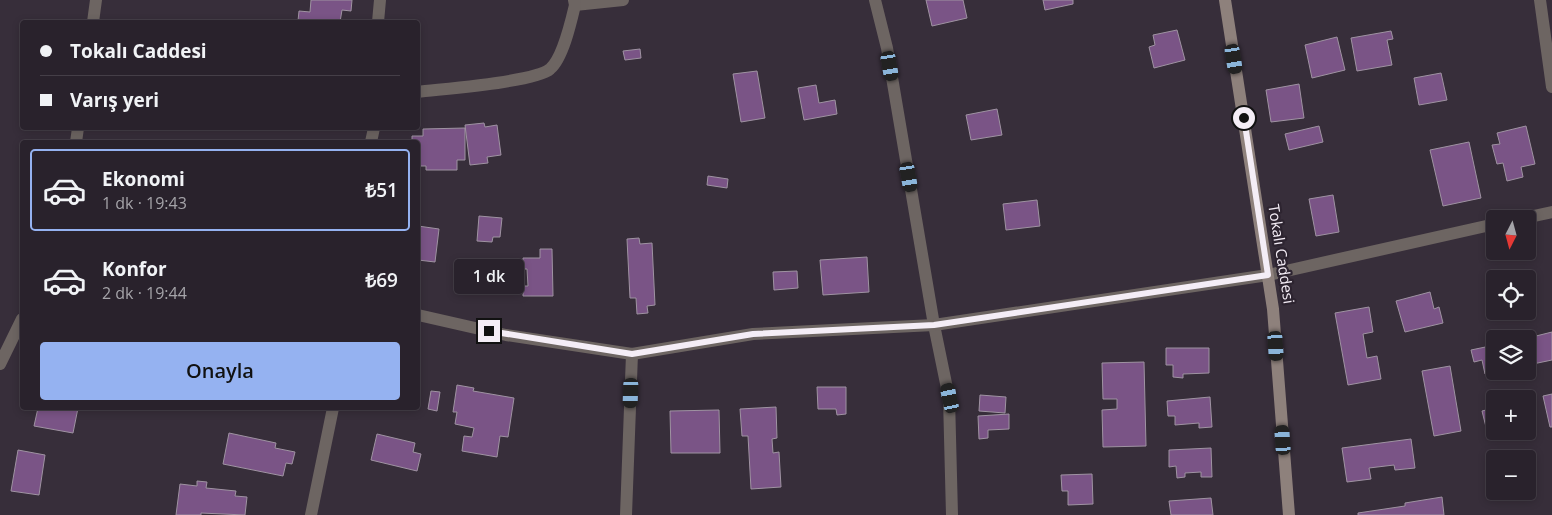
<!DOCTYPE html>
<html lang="tr">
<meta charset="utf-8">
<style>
:root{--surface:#29222c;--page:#312a34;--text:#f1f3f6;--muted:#a5a4a9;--line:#453f48;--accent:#95b2f1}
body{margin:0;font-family:"Open Sans",sans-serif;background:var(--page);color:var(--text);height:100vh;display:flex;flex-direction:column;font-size:19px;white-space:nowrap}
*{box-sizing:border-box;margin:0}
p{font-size:16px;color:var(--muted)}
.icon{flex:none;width:28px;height:28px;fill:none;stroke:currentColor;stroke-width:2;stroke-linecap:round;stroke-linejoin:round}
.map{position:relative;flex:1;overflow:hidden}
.sheet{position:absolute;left:20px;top:140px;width:400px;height:270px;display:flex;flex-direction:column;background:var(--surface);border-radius:5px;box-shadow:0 2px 8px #0003,0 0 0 1px var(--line)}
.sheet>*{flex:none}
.hud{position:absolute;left:20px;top:20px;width:400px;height:110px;border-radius:5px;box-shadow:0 2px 8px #0003,0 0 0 1px var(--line);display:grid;align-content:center;height:110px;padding:0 20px;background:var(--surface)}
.needle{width:32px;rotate:186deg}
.controls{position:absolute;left:1486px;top:210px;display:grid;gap:10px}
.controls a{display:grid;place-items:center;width:50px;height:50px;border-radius:5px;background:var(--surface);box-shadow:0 2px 8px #0003,0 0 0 1px var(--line);font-size:25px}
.end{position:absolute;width:22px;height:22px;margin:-11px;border:6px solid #f4edf6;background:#111;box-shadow:0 0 0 2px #111}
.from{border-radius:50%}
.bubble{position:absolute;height:35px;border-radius:5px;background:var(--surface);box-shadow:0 2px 8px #0003,0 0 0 1px var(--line);font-size:16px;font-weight:600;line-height:35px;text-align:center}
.car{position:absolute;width:15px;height:30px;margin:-15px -8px;border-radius:6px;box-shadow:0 0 4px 1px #0007;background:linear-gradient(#222 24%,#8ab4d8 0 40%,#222 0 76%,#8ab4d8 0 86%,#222 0)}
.hud b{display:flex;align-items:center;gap:18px;height:48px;font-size:19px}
.hud b+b{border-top:1px solid var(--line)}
.hud i{width:12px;height:12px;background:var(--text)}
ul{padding:9px 0 0;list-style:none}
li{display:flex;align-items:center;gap:15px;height:82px;margin:0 10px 8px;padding:0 10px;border:2px solid transparent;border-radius:5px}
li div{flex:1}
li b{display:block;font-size:19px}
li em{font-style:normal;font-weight:600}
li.current{border-color:var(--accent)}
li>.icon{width:45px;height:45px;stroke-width:1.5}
.action{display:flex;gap:10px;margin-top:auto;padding:10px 20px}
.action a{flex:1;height:58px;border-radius:5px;background:var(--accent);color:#111;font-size:20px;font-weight:600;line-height:58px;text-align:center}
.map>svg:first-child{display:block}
</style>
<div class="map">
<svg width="1552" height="515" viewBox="0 0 1552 515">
<rect width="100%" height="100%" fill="#372e3a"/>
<!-- building -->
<g fill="#7a5486" stroke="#9f93a2">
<path d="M311,0H352L351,11L342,10L340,22L298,21L299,11L310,12Z"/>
<path d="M926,0H963L967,18L932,26Z"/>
<path d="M1043,0H1073V4L1045,10Z"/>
<path d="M1177,30L1185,60L1154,68L1149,47L1155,45L1153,35Z"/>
<path d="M1391,31L1393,39L1387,40L1392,65L1357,71L1351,38Z"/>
<path d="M1337,37L1345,70L1312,78L1305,45Z"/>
<path d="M640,49L641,58L625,60L623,51Z"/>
<path d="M757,71L765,118L741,122L733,74Z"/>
<path d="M1441,73L1447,100L1419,105L1414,78Z"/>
<path d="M1299,84L1304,118L1271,122L1266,90Z"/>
<path d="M816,85L819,103L835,100L837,114L804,120L798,88Z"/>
<path d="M997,109L1002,135L971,140L966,115Z"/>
<path d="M484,123L485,127L497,125L501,155L487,157L488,163L470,165L465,125Z"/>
<path d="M1319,126L1323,142L1289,150L1285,134Z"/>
<path d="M1526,126L1535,164L1521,167L1523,177L1507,181L1503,163L1497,164L1492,145L1500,144L1497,133Z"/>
<path d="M465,128V160H457V170H426V166H418V142H412V136H423V129Z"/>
<path d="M1469,142L1481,198L1443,206L1430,150Z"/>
<path d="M708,176L728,179L727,188L707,185Z"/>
<path d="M1333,195L1339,232L1316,236L1309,199Z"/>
<path d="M1037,200L1040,226L1006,230L1003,204Z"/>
<path d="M479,216L502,218L500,237H493L492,242L477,241Z"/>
<path d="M418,226L439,229L435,262L418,260Z"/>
<path d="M639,238L640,244L652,243L655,305L647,306L648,313L637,314L636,298H630L627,239Z"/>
<path d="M540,249H552L553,296H523V286H528L527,269H523V258H540Z"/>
<path d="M867,257L869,292L823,295L820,260Z"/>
<path d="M797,271L798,288L774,290L773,272Z"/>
<path d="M1430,292L1434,309L1439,307L1443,323L1405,332L1396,301Z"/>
<path d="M1369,307L1373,332L1363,334L1367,358L1377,356L1381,379L1348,385L1335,313Z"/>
<path d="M1552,332V360L1528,365V339L1501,338L1527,333L1528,338Z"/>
<path d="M1495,345V371H1500L1485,374L1482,360L1474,362L1471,350Z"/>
<path d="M1166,348H1209V373L1183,374V378L1173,377V365H1166Z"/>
<path d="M1144,362L1146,446L1103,447L1102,410L1117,409V399H1103L1102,363Z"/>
<path d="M1450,366L1461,431L1434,436L1422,371Z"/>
<path d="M457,385L474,388L473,391L514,398L508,437L500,436L497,457L462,451L464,436L472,437L474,428L455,424L457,412H453Z"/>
<path d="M817,387H846V414L837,415L836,409H818Z"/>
<path d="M431,391L440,392L437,411L428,409Z"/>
<path d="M1552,394V427H1550L1543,396Z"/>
<path d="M980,395L1006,397L1005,413L979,411Z"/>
<path d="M1210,397L1212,427L1199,428V423L1175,425V416H1168L1167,401Z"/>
<path d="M1495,401V429L1487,431L1482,411L1494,408L1492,402Z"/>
<path d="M776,407L777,438L772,439L773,453L779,452L781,487L751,489L748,436H742L740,409Z"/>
<path d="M38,408H78L73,433L34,426Z"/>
<path d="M719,410L720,453H671L670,411Z"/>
<path d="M1009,414V429L988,430V438L979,439L978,416Z"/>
<path d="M229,433L276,443L275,448L295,452L292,464L286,463L283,476L223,464Z"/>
<path d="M377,434L415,443L413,452L421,454L417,471L371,460Z"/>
<path d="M1411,439L1415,468L1395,470L1394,465L1369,468L1371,479L1347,482L1342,448Z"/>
<path d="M1211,448L1212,477H1201V472L1185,473V477L1177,478L1176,466L1169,467V450Z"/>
<path d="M18,450L45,455L39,495L11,491Z"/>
<path d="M1092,474L1093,504L1068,505V491H1062L1061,475Z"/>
<path d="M197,481L207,482L206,488L236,491L235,496L247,497L245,515L201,513V515H176L180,484L197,486Z"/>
<path d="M1442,497L1444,515H1358V513L1405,506V503Z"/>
<path d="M1211,498L1213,515H1171L1169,501Z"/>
</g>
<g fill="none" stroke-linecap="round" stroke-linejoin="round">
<!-- street -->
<g stroke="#6d6562" stroke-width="12">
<path d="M875,0L887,48L934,325L949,398L952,515"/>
<path d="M1540,0L1552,87"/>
<path d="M575,5L623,0"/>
<path d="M93,22L96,0"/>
<path d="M378,22L380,0"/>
<path d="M418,92C441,89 536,82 550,69C563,58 571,22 575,5L574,0"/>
<path d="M76,142L78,128"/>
<path d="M371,142L374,128"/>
<path d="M1520,219L1552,212"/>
<path d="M418,315L506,335L632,354L753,334L934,325L1268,275L1495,224"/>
<path d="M0,364L22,319"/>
<path d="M311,515L333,408"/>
<path d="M626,515L632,354"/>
</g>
<!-- secondary -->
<path stroke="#8e817c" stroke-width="12" d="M1225,0L1273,309L1289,515"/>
</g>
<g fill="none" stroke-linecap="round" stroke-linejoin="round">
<!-- route -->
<path stroke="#f4edf6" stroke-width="6" d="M489,331L632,354L753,334L934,325L1268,275L1244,118"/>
</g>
<g text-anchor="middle" stroke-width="4.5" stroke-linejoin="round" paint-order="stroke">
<!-- street labels -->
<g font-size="15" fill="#f4edf6" stroke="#2d2430">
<text transform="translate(1281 254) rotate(81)" y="5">Tokalı Caddesi</text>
</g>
</g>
</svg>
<div class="controls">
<a><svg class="needle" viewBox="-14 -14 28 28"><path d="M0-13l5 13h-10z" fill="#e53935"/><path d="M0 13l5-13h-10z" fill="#a5a4a9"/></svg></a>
<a><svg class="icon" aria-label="locate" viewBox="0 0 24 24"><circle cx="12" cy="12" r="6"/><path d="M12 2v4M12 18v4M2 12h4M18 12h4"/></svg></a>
<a><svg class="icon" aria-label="layers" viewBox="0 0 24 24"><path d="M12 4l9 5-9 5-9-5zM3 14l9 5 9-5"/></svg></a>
<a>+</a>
<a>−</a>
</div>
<i class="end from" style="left:1244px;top:118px"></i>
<i class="end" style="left:489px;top:331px"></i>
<div class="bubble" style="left:454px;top:259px;width:70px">1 dk</div>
<i class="car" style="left:1234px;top:59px;rotate:171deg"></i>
<i class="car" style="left:890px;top:66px;rotate:170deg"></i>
<i class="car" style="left:909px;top:177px;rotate:170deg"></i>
<i class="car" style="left:1276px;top:346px;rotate:176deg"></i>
<i class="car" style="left:631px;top:393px;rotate:182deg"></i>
<i class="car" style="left:950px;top:398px;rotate:348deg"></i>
<i class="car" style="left:1283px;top:440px;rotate:356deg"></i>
<div class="hud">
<b><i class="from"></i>Tokalı Caddesi</b>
<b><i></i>Varış yeri</b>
</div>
<section class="sheet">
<ul>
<li class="current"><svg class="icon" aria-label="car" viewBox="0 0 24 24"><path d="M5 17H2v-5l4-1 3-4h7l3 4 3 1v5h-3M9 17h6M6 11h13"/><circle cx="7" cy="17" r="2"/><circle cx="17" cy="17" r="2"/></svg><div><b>Ekonomi</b><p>1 dk · 19:43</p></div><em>₺51</em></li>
<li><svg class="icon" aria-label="car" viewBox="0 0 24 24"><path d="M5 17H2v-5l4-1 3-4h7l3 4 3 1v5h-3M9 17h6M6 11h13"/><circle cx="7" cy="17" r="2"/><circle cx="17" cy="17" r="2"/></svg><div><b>Konfor</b><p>2 dk · 19:44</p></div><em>₺69</em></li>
</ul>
<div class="action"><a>Onayla</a></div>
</section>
</div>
